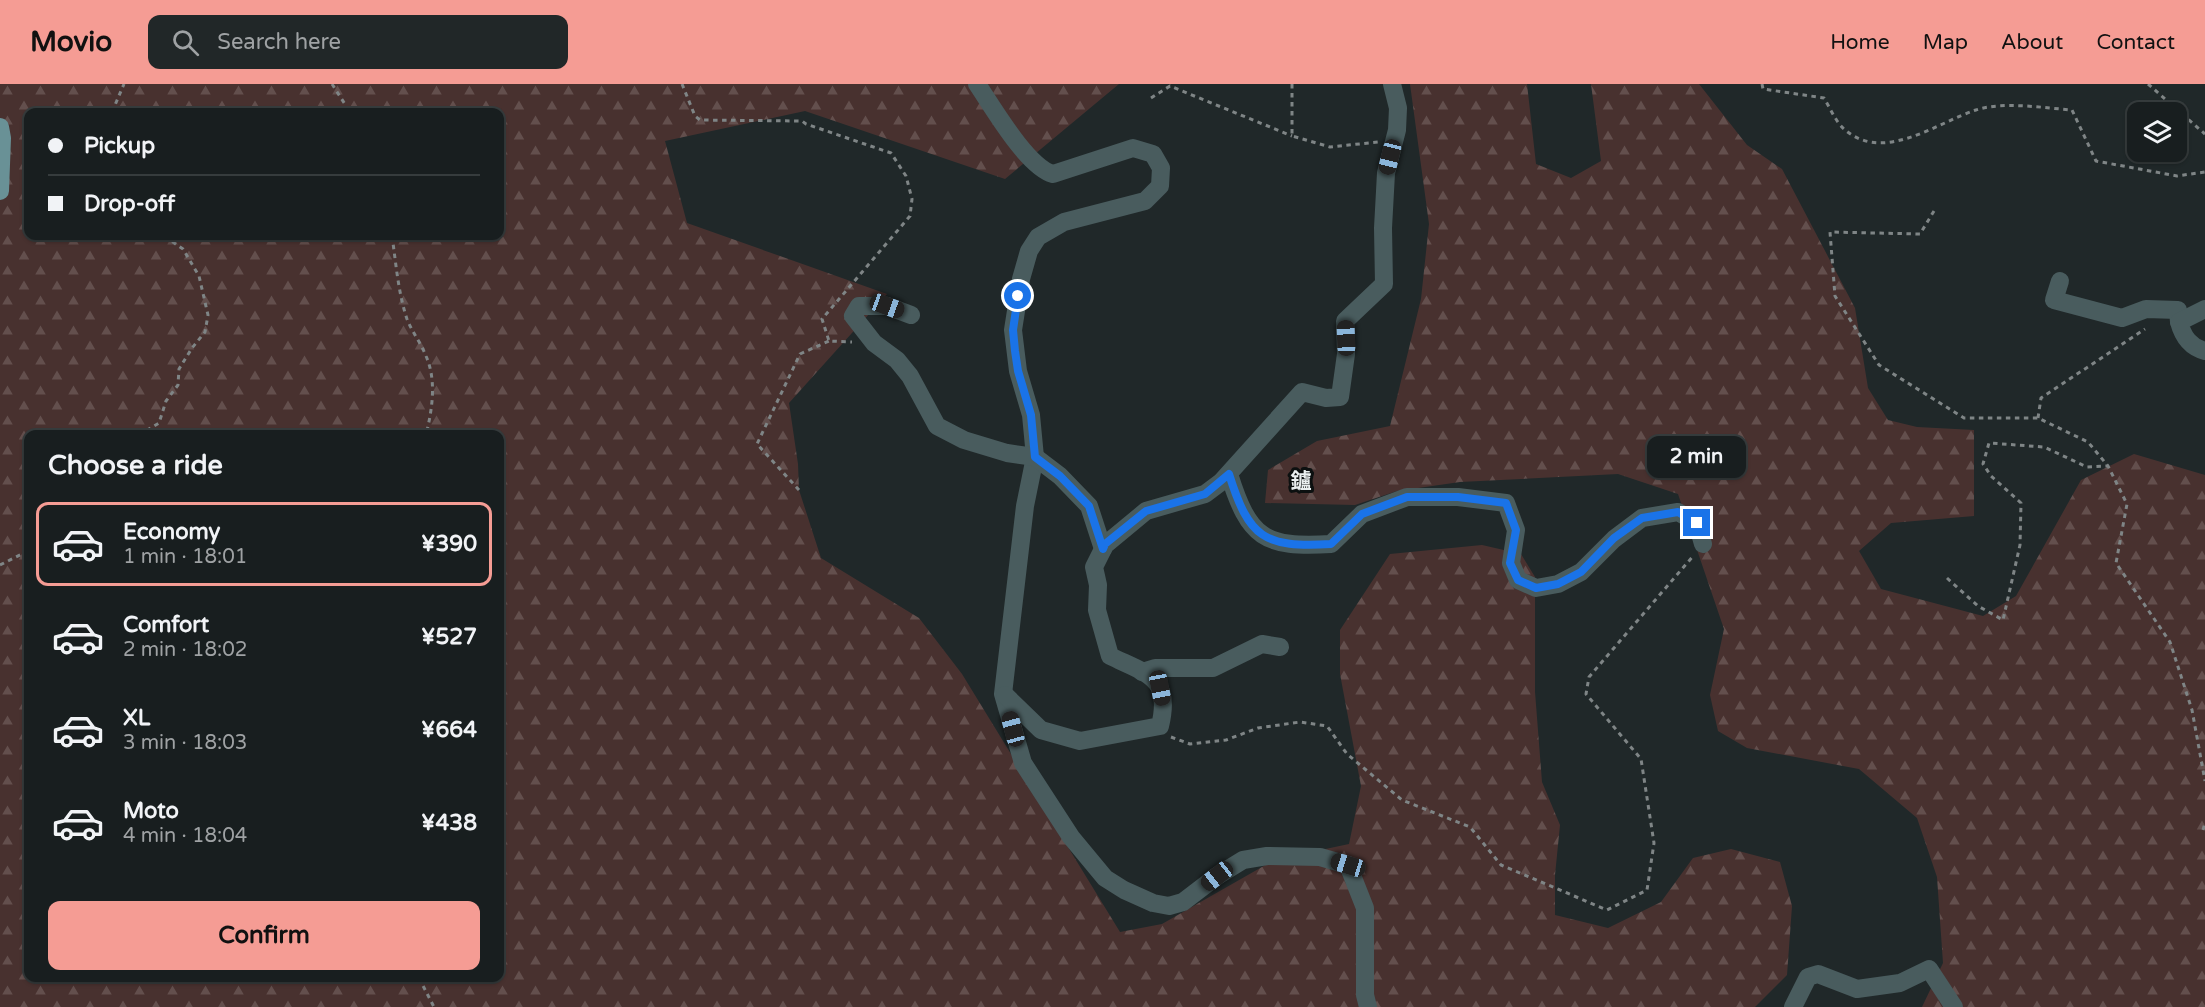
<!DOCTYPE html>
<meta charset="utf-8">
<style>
:root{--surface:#181e1f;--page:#212728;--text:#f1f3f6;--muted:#9fa2a4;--line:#363c3d;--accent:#f59c94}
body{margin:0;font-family:"Varela Round","Noto Sans JP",sans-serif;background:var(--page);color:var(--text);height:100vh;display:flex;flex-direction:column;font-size:22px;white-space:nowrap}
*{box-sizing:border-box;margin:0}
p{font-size:20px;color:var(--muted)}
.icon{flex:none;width:33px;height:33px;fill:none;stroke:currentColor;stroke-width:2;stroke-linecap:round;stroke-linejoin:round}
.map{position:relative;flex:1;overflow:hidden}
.details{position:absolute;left:24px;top:346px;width:480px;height:552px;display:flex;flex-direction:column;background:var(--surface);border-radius:12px;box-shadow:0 2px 4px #0004,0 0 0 2px var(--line)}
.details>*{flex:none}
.top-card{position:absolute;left:24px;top:24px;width:480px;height:132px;border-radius:12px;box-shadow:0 2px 4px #0004,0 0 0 2px var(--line);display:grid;align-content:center;height:132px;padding:0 24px;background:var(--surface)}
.buttons{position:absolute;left:2127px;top:18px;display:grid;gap:12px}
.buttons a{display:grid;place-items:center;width:60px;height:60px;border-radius:12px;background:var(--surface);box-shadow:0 2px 4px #0004,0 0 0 2px var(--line);font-size:30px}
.end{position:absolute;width:27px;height:27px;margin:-14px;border:8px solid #1a73e8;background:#fff;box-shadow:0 0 0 3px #fff}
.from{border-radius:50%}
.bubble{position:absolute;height:42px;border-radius:12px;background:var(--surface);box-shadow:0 2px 4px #0004,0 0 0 2px var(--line);font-size:20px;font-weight:700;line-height:42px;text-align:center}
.car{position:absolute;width:18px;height:36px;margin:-18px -9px;border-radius:8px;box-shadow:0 0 4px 2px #0007;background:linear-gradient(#222 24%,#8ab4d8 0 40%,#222 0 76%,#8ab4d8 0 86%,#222 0)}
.top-card b{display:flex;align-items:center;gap:21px;height:57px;font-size:22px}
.top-card b+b{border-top:2px solid var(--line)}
.top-card i{width:15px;height:15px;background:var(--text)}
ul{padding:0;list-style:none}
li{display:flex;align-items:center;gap:18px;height:84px;margin:0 12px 9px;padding:0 12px;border:3px solid transparent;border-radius:12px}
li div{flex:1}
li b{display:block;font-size:22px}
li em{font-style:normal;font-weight:700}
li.current{border-color:var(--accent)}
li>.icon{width:54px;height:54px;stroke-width:1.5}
h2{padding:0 24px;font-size:27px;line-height:72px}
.action{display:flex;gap:12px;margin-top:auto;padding:12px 24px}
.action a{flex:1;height:69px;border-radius:12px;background:var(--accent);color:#111;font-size:24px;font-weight:700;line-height:69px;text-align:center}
header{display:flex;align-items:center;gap:36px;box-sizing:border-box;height:84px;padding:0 30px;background:var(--accent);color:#111}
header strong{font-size:28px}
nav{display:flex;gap:33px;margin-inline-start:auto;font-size:21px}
.search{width:420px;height:54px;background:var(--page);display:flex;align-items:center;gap:15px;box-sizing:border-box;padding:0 21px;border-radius:12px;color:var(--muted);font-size:22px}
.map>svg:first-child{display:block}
</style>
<header>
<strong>Movio</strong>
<div class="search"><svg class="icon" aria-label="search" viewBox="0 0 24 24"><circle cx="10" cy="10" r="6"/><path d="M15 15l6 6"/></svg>Search here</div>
<nav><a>Home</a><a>Map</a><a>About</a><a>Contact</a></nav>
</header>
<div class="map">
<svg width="2205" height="923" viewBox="0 0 2205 923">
<defs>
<pattern id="forest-firs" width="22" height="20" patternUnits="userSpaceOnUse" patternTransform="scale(1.5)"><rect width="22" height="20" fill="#48312f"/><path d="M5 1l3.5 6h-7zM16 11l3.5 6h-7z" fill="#634f4d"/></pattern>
</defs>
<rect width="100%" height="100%" fill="#202829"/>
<!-- forest -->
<g fill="url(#forest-firs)" fill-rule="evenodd">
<path d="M0,0H1119L1005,95L805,27L665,57L687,139L887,210L789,319L798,380L799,406L821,474L919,534L962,590L1120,848L1162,840L1274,776L1349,760L1361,702L1340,590V546L1390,470L1482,461L1521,470L1535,493V608L1542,698L1560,741L1555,791V831L1608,844L1661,818L1693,774L1731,765L1780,778L1792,822L1787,891L1755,923H0ZM28,28H500V152H28ZM28,351H500V894H28Z"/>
<path d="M1410,0H1527L1536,80L1571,94L1601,77L1591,0H1699L1747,61L1782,85L1855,224L1868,304L1888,336L1917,343L1974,346V432L1891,439L1859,467L1881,505L1983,532L2016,512L2081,396L2134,370L2205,391V923H1922L1943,879L1937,793L1917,734L1859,685L1747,664L1718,647L1710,611L1724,545L1678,410L1618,390L1460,398L1397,407L1355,421L1265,419L1268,386L1317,357L1390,342L1421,215L1429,140Z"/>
</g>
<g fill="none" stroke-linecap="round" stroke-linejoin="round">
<!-- path -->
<g stroke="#7f8586" stroke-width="3" stroke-dasharray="4.5 4.5" stroke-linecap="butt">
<path d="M332,0L350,28"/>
<path d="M682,0L695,32L700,36L802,37L806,40L891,69L906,92L912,115L910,132L822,235L829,257L852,258"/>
<path d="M1292,0V52L1330,63L1378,58"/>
<path d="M1762,0L1763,5L1824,14C1830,24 1836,38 1844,45C1883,80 1936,39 1976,26C2003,17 2044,24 2072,26L2096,77L2177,92L2205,88"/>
<path d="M2148,0L2205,50"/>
<path d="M1151,14L1170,2L1292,52"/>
<path d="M112,28L124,0"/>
<path d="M1934,127L1920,150L1830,148L1835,212L1879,281L1964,334H2038L2088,358L2108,382L2127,420L2116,479L2170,558L2192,626L2205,697"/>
<path d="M392,152C396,179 398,208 407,235C412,248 421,259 426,272C437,297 432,326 426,351"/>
<path d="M2038,334L2041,314L2145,245"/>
<path d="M139,351L159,339L166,317L178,301L179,285L192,264L205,248L208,231L199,192L183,165L164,152"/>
<path d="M799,406L757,360L800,270L829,257"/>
<path d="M0,481L28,467"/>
<path d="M1947,494L1978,522L2003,536L2020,461L2021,419L1991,392L1983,380L1989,359L2044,363L2087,383L2107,382"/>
<path d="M1171,653L1190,660L1226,656L1258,644L1300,638L1327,642L1347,670L1402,716L1470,743L1501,781L1607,826L1647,806L1654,759L1641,675L1586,610L1589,593L1694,471"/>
<path d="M2203,746L2205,739"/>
<path d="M419,894L434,923"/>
</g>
<!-- street -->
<g stroke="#495c5e" stroke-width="18">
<path d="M977,0C992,22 1027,83 1053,90L1133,64L1153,70L1161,84L1160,102L1145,117L1064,138L1038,153L1029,167L1021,195L1013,246L1018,287L1031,331L1035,373L1025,422L1003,610L1023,679L1071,753L1105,794L1124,806L1153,819L1169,822L1183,818L1217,792L1243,776L1267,772L1320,773L1348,781L1365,824V911L1368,923"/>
<path d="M2060,197L2054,216L2122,234L2146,225L2178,226L2179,238"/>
<path d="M2205,225L2179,238C2183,253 2190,263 2205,267"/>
<path d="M911,231L887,222H859L853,232L874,259L897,276L910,292L937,342L964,356L1007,369L1035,373L1060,392L1089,422L1103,465"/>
<path d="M1229,390C1249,454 1264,464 1331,460L1362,430L1407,413H1458L1506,419L1516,446L1511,479L1518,496L1536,504L1558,500L1581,488L1614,455L1642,434L1678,428L1697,439L1703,460"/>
<path d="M1142,588L1155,584H1213L1262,560L1280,563"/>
<path d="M1005,611L1041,646L1080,657L1160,642C1172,593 1147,590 1110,572L1097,526L1098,501L1094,483L1105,461L1146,427L1205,410L1221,398L1302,308L1326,314L1340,313L1346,270L1345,237L1384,200L1383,144L1386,89L1397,46L1398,24L1392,0"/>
<path d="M1793,923L1808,893L1818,890L1857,905L1900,899L1929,885L1954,923"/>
</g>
<!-- primary -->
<path stroke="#699196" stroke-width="18" d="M0,43L2,54L0,107"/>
</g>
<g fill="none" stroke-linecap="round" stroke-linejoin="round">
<!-- route -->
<path stroke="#1a73e8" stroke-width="8" d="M1018,212L1013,246L1015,267L1018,287L1031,331L1035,373L1060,392L1089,422L1103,465L1105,460L1146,427L1205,410L1229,390C1249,454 1264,464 1331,460L1362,430L1407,413H1458L1506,419L1516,446L1510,479L1518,496L1536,504L1558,500L1581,488L1614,454L1642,434L1678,428L1697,439"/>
</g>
<g text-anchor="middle" stroke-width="6" stroke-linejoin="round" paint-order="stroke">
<!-- quarter labels -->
<g font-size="21" font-weight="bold" fill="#eaeff0" stroke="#0c1010">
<text x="1301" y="404">鑪</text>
</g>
</g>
</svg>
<div class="buttons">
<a><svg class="icon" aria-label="layers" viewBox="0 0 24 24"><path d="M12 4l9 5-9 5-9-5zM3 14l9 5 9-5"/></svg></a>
</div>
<i class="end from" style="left:1018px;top:212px"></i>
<i class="end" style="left:1697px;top:439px"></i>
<div class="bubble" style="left:1647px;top:352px;width:99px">2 min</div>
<i class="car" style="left:1390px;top:73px;rotate:194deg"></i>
<i class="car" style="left:887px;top:222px;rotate:110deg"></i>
<i class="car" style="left:1346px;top:254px;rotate:358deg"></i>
<i class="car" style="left:1160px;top:604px;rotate:169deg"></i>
<i class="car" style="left:1013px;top:645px;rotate:345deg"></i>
<i class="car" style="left:1348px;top:781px;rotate:287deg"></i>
<i class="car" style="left:1217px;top:792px;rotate:232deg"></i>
<div class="top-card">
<b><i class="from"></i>Pickup</b>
<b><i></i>Drop-off</b>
</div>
<section class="details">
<h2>Choose a ride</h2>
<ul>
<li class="current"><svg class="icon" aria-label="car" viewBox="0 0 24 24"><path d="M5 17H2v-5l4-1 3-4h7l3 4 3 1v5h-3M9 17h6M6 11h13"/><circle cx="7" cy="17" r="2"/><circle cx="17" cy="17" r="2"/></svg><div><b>Economy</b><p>1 min · 18:01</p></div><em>¥390</em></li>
<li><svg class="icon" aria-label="car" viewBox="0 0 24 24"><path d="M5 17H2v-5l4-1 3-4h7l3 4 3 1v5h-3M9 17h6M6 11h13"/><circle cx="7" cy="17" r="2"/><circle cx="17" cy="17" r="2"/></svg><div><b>Comfort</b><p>2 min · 18:02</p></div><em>¥527</em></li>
<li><svg class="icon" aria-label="car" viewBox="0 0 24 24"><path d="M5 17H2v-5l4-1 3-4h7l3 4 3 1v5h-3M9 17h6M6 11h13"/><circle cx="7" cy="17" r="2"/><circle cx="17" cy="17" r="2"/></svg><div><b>XL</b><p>3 min · 18:03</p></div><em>¥664</em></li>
<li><svg class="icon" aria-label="car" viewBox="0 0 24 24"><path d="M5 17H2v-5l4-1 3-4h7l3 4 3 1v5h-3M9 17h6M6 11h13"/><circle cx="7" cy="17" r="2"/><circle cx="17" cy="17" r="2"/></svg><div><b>Moto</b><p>4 min · 18:04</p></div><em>¥438</em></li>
</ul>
<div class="action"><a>Confirm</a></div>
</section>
</div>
